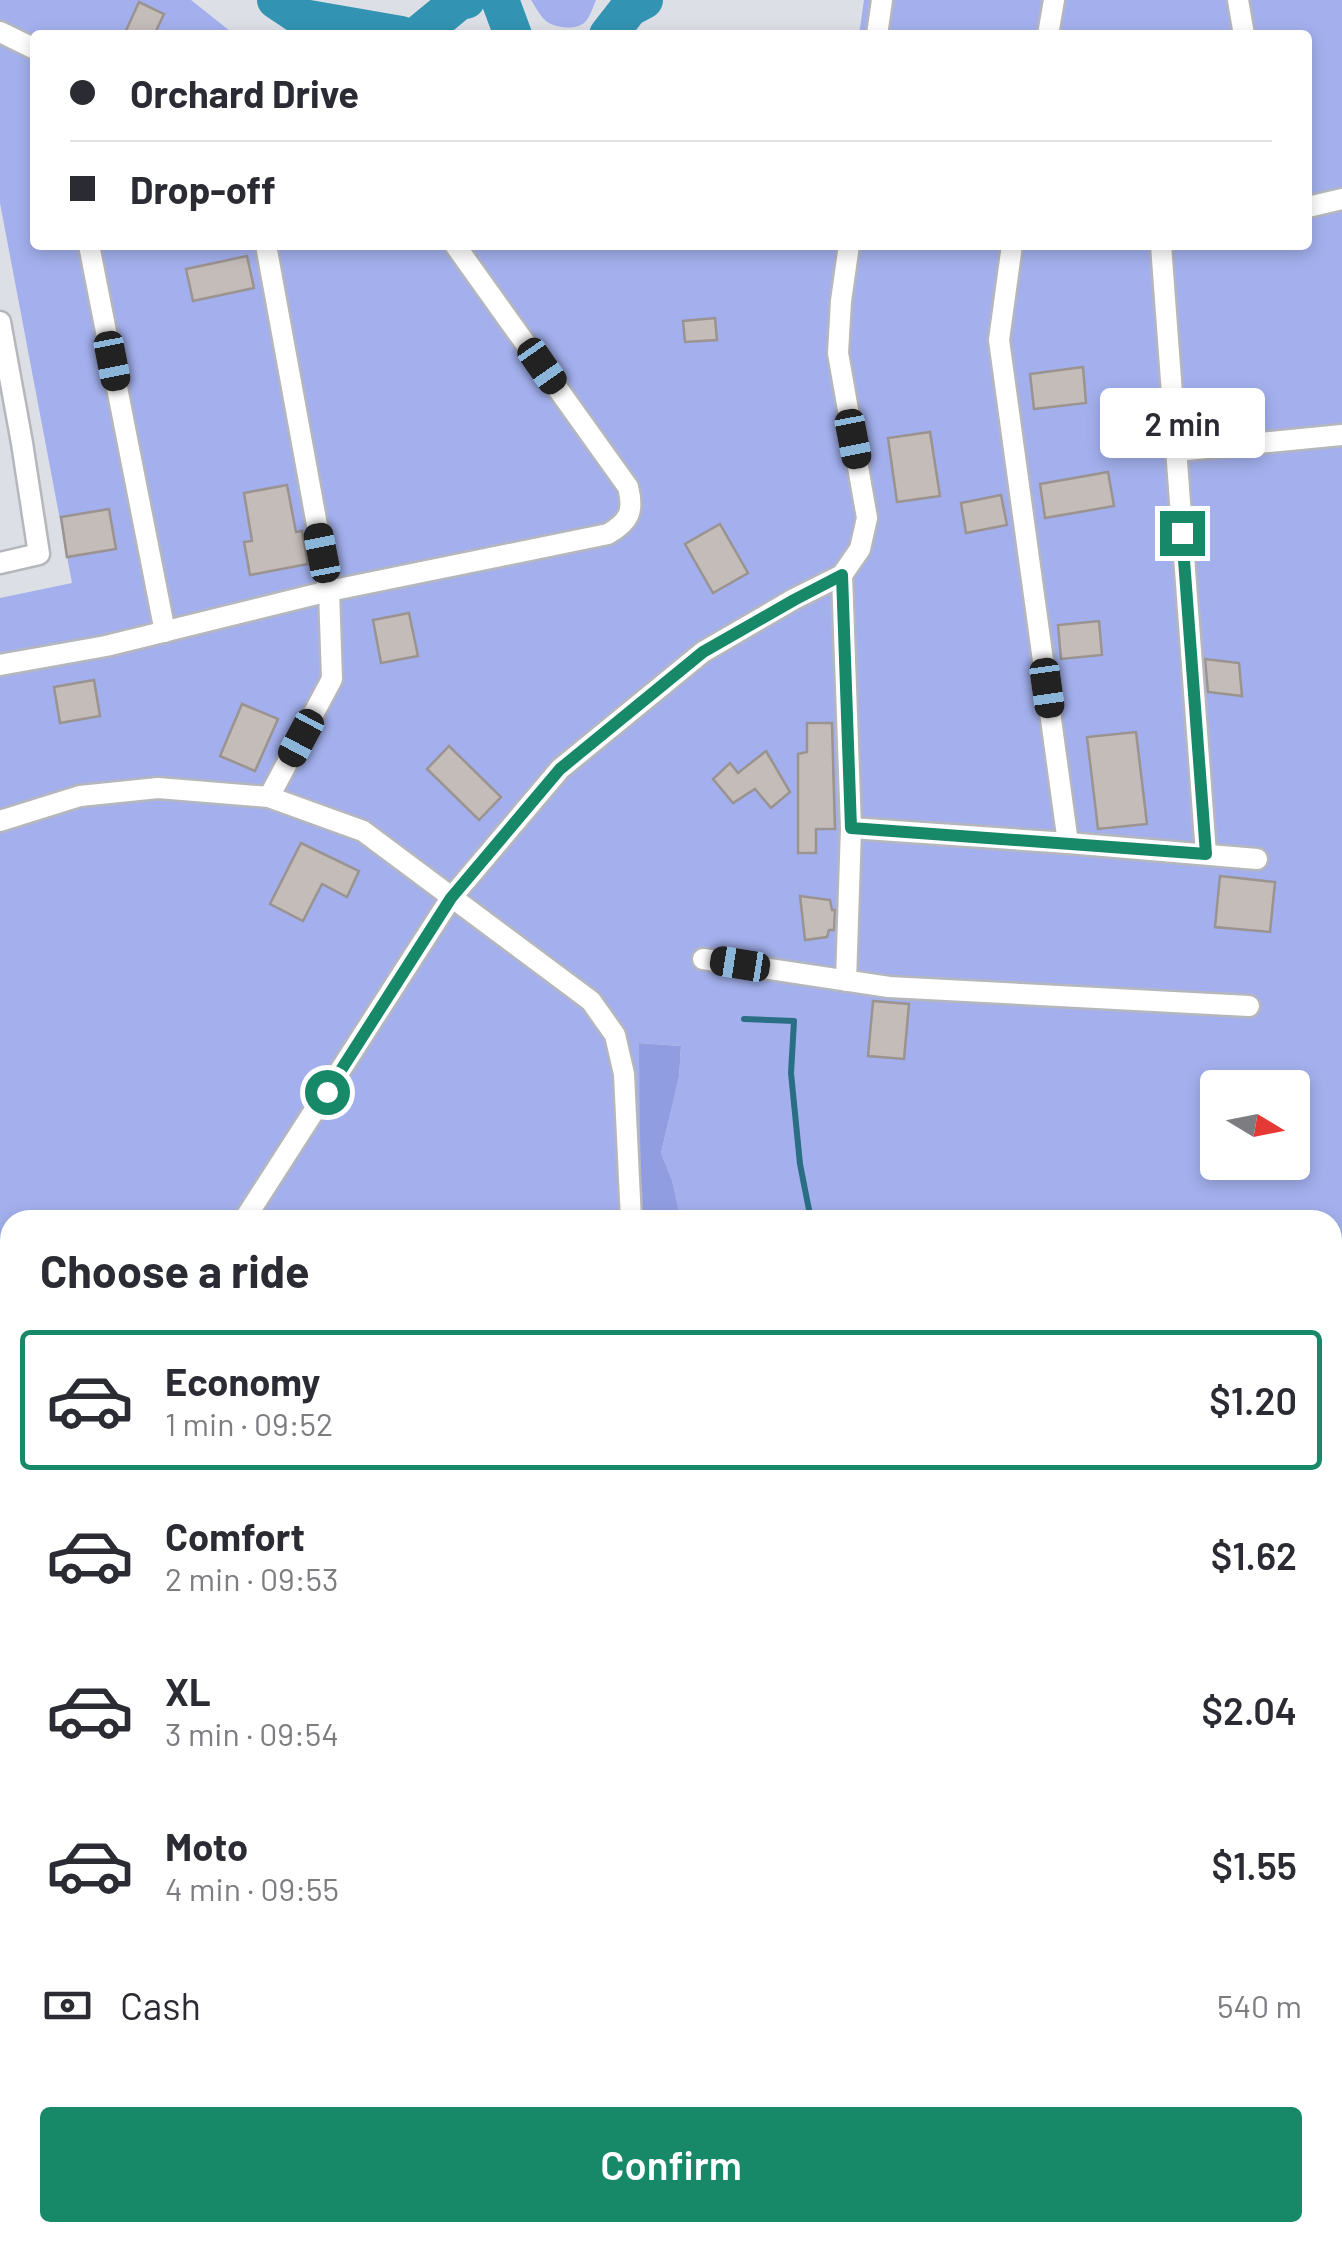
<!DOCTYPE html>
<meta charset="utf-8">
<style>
:root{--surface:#fff;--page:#f2f2f3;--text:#2b2b33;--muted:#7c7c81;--line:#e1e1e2;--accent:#178968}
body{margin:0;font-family:Barlow,sans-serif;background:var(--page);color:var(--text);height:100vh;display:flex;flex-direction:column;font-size:38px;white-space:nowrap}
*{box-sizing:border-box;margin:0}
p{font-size:32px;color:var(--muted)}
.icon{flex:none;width:55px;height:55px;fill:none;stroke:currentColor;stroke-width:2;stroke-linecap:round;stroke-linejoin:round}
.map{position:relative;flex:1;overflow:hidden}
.panel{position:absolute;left:0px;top:1210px;width:1342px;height:1032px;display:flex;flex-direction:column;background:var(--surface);border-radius:30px 30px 0 0;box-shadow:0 5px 15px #0003}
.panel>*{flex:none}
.hud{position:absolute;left:30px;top:30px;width:1282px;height:220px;border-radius:10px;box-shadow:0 5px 15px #0003;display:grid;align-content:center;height:220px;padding:0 40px;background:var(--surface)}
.needle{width:65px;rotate:100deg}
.tools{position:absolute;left:1200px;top:1070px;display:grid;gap:20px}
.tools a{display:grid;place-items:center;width:110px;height:110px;border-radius:10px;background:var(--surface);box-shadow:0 5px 15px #0003;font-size:50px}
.end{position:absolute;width:45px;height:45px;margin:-22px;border:12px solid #178968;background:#fff;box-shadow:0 0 0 5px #fff}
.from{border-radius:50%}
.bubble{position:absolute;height:70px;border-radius:10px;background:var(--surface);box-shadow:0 5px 15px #0003;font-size:32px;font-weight:600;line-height:70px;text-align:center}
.car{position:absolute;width:30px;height:60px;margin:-30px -15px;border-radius:12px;box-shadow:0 0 8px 2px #0007;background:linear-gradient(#222 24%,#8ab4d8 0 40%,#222 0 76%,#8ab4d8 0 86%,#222 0)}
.hud b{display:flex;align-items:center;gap:35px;height:95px;font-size:38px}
.hud b+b{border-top:2px solid var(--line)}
.hud i{width:25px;height:25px;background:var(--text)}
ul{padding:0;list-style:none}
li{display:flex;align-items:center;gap:30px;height:140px;margin:0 20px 15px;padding:0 20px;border:5px solid transparent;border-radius:10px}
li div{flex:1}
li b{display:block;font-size:38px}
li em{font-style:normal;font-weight:600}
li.selected{border-color:var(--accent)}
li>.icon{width:90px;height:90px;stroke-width:1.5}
h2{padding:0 40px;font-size:45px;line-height:120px}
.pay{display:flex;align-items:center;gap:25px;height:110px;padding:0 40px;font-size:38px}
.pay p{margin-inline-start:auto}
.cta{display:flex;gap:20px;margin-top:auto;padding:20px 40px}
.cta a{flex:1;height:115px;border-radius:10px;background:var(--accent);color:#fff;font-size:40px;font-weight:600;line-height:115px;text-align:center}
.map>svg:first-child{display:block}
</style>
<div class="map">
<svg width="1342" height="2242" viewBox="0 0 1342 2242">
<rect width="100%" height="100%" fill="#dddfe6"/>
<!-- green -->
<g fill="#a3b0ed" fill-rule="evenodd">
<path d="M0,0H191L235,35H35V245H1308V35H859L864,0H1342V1758L1332,1757V1220H681L672,1180L661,1153L679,1077L681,1046L640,1043L641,1220H10V2232L1093,2233L1065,2242H0V598L72,583L0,203ZM1218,1088H1292V1162H1218Z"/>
<path d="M531,0H596C593,7 590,17 585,22C576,31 555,28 546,21C540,16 535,6 531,0Z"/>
</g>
<!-- forest -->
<g fill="#909ee1">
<path d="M639,1043L681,1046L679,1077L661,1153L672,1180L681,1220H641Z"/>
<path d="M1333,1757L1342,1758V2242H1065L1093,2232H1332Z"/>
</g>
<!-- water -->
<path fill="#3293b2" stroke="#2a6e84" stroke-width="2.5" d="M0,2007L10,2009V2189L0,2183Z"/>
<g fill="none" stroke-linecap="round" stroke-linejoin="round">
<!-- stream -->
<g stroke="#2a6e84" stroke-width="6">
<path d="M744,1019L794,1021L791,1073L800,1164L811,1220"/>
<path d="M0,1517L1,1516"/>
<path d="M1332,1533L1342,1531"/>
</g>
<!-- river -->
<g stroke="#3293b2" stroke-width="38">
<path d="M276,0L303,18L401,35"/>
<path d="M500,0L513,35"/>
<path d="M418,35L459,1L466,0"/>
<path d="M608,35L629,8L644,0"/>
<path d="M1332,1940L1342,1939"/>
<path d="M1332,2115L1342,2108"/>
<path d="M1208,2242L1219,2232"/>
</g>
</g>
<!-- building -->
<g fill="#c3bcb9" stroke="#9a9390" stroke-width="2.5">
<path d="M139,2L164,14L154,35H124Z"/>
<path d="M247,256L254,288L193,301L186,269Z"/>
<path d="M715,318L717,340L685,342L683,321Z"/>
<path d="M1083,367L1086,403L1034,409L1030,374Z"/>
<path d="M930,432L940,496L897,502L888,438Z"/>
<path d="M1108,472L1114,506L1045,518L1040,484Z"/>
<path d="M287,485L296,532L302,531L308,564L250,575L244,542L252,541L244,493Z"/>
<path d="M1001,495L1007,525L966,533L961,503Z"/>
<path d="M109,509L116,549L67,557L61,517Z"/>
<path d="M720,524L748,573L713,593L685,544Z"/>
<path d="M409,613L418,656L381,663L373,620Z"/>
<path d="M1099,621L1102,655L1061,659L1058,625Z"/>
<path d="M1205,659L1239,663L1242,696L1208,692Z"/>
<path d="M94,680L100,716L60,723L54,687Z"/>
<path d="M242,704L278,719L255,771L220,756Z"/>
<path d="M807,723H832L835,829H816V853H798V754L807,752Z"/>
<path d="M1136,732L1147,824L1098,829L1087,737Z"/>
<path d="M449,746L501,797L479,820L427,769Z"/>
<path d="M766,751L790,792L771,808L755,789L733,803L713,779L730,763L738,773Z"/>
<path d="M301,843L359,871L347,897L322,884L303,921L270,904Z"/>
<path d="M1220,876L1275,882L1270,932L1215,927Z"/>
<path d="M800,896L830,900L832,910H835L834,930H829L827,937L805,940Z"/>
<path d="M873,1001L909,1004L904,1059L868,1056Z"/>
</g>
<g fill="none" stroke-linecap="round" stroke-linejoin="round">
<defs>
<g id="minor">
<path d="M1238,0L1244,35"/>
<path d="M0,32L35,49"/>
<path d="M877,35L882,0"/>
<path d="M1048,35L1054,0"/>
<path d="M1308,207L1342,199"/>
<path d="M89,245L165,632"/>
<path d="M266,245L329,591L332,679L269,797"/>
<path d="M1012,245L999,340L1068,843"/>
<path d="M1161,245L1206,854"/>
<path d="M0,322L22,443L39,554L0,563"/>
<path d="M1176,451L1342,435"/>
<path d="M842,575L851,828L846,981"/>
<path d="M0,665L106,646L329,591L608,534C630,521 634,511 628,487L455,245"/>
<path d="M0,821L80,796L158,788L269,797L363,831L591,1001L615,1035L624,1074L631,1220"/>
<path d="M851,828L1068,843L1257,859"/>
<path d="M703,959L889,987L1249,1006"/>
<path d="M244,1220L451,898L560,769L703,652L794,599L842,575L860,549L867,518L838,353L841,301L849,245"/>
<path d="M0,1435L10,1449"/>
<path d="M0,1559L10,1550"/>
<path d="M799,2242L814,2232"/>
</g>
</defs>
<!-- minor casing -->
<use href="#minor" stroke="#b5b7bd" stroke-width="25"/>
<!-- minor -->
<use href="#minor" stroke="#fff" stroke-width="20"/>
</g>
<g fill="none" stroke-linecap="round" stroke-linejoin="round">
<!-- route -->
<path stroke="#178968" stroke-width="12" d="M327,1092L451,898L560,769L703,652L794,600L842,575L851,828L1206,854L1182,533"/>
</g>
</svg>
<div class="tools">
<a><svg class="needle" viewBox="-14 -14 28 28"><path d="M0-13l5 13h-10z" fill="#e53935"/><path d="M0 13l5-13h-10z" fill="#7c7c81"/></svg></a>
</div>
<i class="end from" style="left:327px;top:1092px"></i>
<i class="end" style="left:1182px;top:533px"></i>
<div class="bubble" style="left:1100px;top:388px;width:165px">2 min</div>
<i class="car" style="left:112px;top:361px;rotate:169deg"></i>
<i class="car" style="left:542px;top:366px;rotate:145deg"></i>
<i class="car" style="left:853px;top:439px;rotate:169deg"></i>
<i class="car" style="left:322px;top:553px;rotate:349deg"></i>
<i class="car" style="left:1047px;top:688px;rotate:172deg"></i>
<i class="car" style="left:301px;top:738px;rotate:208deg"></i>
<i class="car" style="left:740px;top:964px;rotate:279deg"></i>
<div class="hud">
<b><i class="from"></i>Orchard Drive</b>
<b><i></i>Drop-off</b>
</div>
<section class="panel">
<h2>Choose a ride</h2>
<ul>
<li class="selected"><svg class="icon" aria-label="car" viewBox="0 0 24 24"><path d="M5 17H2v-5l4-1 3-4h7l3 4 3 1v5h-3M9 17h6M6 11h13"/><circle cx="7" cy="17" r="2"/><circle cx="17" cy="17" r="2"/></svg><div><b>Economy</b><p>1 min · 09:52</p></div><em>$1.20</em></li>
<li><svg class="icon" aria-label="car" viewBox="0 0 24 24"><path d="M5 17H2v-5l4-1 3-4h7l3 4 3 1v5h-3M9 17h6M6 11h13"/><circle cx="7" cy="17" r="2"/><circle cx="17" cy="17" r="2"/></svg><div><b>Comfort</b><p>2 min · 09:53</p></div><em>$1.62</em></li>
<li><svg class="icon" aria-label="car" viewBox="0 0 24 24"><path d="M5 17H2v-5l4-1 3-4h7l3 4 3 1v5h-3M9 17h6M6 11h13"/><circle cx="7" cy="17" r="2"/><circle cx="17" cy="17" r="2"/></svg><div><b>XL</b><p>3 min · 09:54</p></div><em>$2.04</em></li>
<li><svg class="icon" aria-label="car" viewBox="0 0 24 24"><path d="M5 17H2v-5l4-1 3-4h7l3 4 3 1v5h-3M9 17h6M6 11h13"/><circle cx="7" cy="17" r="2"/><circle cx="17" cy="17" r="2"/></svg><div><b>Moto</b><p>4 min · 09:55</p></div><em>$1.55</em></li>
</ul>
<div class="pay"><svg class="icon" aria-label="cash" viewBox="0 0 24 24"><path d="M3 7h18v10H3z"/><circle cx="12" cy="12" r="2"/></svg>Cash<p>540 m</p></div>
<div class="cta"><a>Confirm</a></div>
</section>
</div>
